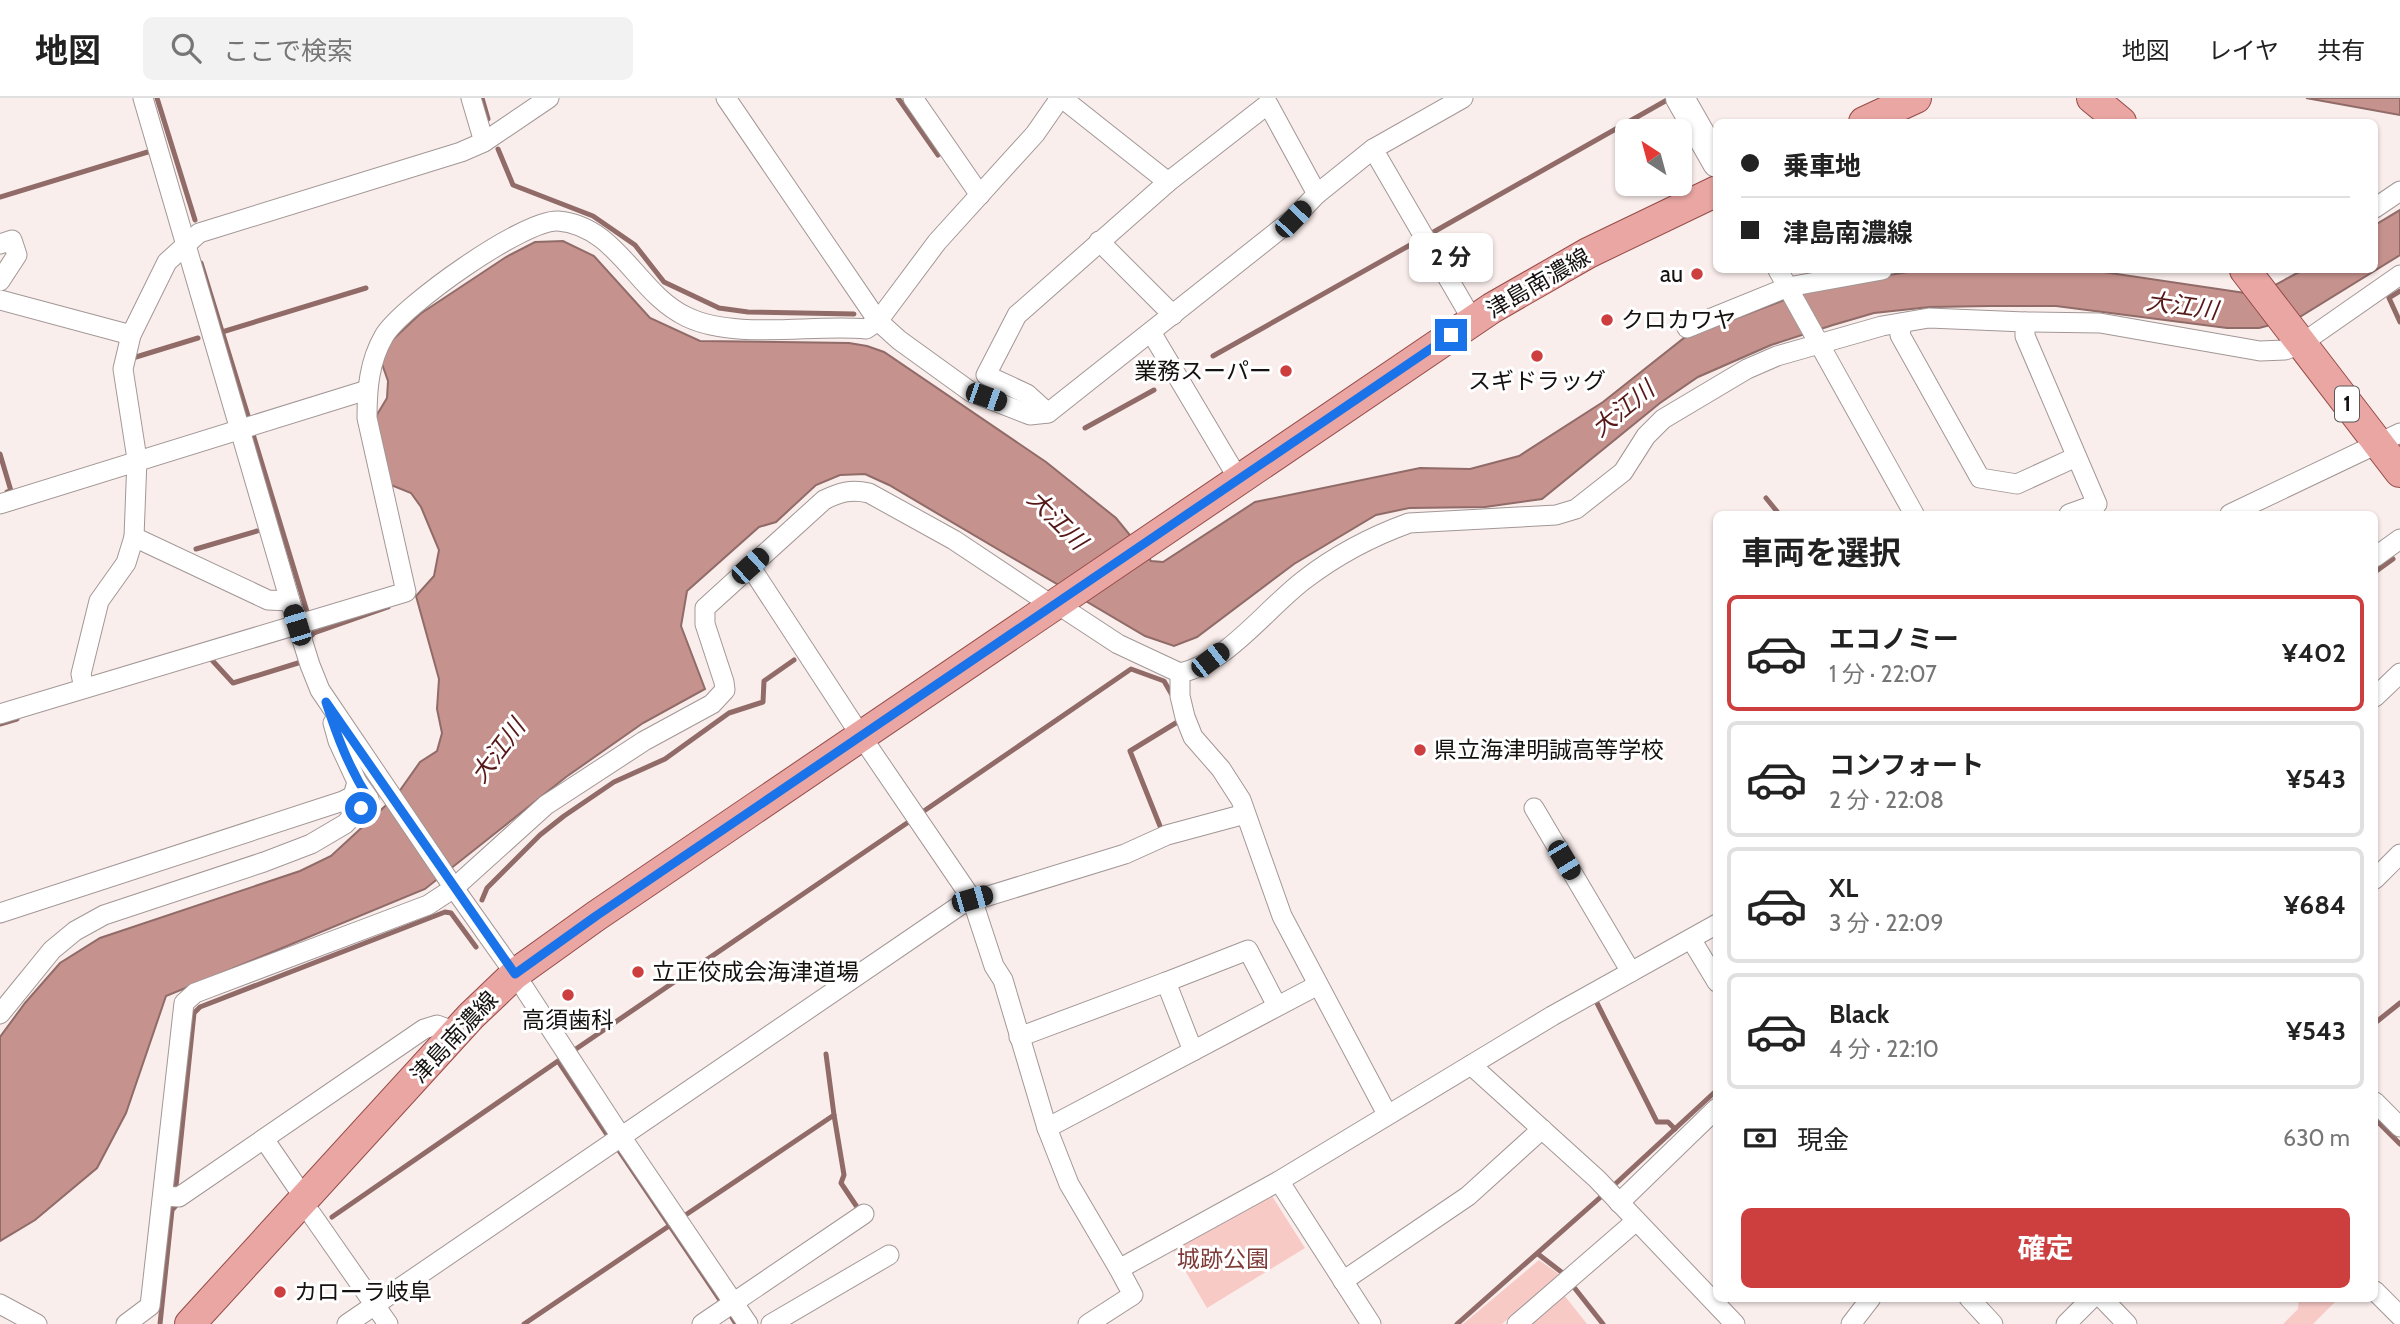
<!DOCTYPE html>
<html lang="ja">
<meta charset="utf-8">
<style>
:root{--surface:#fff;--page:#f2f2f2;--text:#222;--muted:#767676;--line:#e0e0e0;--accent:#cd3e3f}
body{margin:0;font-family:Cabin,"Noto Sans JP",sans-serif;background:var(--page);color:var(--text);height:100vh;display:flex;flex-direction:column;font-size:26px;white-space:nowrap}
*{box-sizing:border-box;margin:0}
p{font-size:23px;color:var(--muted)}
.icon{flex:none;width:38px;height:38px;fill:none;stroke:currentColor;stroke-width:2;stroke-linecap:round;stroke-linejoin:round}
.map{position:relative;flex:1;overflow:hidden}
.side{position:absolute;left:1713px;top:413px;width:665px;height:791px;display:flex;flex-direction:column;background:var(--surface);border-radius:10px;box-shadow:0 2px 5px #0004}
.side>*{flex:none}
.guide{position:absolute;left:1713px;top:21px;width:665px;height:154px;border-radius:10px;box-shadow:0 2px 5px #0004;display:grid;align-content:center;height:154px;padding:0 28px;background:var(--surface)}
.needle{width:46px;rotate:324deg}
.buttons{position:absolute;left:1615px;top:21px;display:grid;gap:14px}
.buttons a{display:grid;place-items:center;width:77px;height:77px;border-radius:10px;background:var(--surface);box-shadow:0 2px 5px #0004;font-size:35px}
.end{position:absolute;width:32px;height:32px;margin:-16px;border:9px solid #1a73e8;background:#fff;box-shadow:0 0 0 4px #fff}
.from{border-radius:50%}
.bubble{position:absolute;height:49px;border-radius:10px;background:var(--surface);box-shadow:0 2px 5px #0004;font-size:23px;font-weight:700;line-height:49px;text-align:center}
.car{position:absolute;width:21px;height:42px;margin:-21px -10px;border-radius:9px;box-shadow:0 0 5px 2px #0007;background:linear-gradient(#222 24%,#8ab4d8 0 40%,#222 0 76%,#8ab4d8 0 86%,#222 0)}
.guide b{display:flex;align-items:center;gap:24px;height:66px;font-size:26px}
.guide b+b{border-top:2px solid var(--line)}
.guide i{width:18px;height:18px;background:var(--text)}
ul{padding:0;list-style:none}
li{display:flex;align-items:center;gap:21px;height:116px;margin:0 14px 10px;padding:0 14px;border:4px solid var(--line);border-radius:10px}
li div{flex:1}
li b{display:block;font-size:26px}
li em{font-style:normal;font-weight:700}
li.selected{border-color:var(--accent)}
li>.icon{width:63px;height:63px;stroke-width:1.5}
h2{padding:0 28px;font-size:32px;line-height:84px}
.pay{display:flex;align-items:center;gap:18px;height:77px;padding:0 28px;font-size:26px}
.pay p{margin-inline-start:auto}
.button{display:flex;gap:14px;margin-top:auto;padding:14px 28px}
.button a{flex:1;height:80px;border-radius:10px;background:var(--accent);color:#fff;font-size:28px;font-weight:700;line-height:80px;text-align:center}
header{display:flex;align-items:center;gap:42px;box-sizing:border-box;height:98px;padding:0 35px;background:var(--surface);border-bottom:2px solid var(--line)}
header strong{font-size:33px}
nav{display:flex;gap:38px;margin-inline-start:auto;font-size:24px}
.search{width:490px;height:63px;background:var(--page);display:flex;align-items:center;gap:18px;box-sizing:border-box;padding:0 24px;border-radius:10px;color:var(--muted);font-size:26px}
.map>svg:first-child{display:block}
</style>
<header>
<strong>地図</strong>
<div class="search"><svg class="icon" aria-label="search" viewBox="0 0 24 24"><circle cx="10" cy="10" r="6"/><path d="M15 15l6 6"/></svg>ここで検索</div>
<nav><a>地図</a><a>レイヤ</a><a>共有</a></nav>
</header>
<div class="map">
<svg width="2400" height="1226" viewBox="0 0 2400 1226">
<rect width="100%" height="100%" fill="#faeeec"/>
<!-- green -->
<g fill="#f8cac6">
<path d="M1267,1098H1272L1305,1150L1207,1210L1173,1152Z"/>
<path d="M1539,1162L1560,1177L1502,1226H1463Z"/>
<path d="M1564,1197L1587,1226H1532Z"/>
<path d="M2299,1201V1200L2338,1201L2313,1226H2283L2298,1211Z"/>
</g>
<!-- water -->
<g fill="#c5928d" stroke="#906b68" stroke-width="2">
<path d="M2306,0H2400V17Z"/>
<path d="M2400,112V157L2298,220L2259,230H2227L2056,208H1990L1930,209L1874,215L1833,227L1771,247L1698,279L1660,305L1542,401L1485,409L1409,410L1376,417L1294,466L1197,539L1174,548L1145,538L889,387L865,376L840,377L816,387L776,424L759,429L687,493L681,528L705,591L643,625L566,679L425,791L166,898L126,1015L97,1070L35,1122L0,1143V939L25,905L60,865L100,840L300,773L331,758L396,698L420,664L437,653L442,635L437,611L439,581L416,498L434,478L439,452L421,409L411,395L391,387L375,320L387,300L388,283L382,266L388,246L420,216L506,159L535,144L563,143L594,158L650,220L700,243L849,245L867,248L884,254L1046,364L1116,420L1151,463L1163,464L1255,404L1420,370L1470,371L1519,358L1603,304L1684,240L1803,195L1844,184L1921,172H2090L2245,195C2272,193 2279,183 2302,173C2314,168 2359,172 2375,172V127Z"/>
</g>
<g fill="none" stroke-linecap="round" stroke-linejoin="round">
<!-- stream -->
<g stroke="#906b68" stroke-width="5">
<path d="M157,0L195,122"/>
<path d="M482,0L488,21"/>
<path d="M898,0L938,57"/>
<path d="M498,51L513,87L593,118L635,147L664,184L719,210L748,214L854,216"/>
<path d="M0,99L151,53"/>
<path d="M1430,136L1667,2"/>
<path d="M201,165L249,321"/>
<path d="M2400,193L2389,200L2400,224"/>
<path d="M222,234L366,190"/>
<path d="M1213,258L1419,142"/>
<path d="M136,259L198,240"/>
<path d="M1085,330L1154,292"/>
<path d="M252,333L308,517"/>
<path d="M0,356L11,393L7,394"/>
<path d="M1766,400L1779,416"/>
<path d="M196,451L257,433"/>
<path d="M2375,474L2393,461"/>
<path d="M310,539L314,535L388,509"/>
<path d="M210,560L233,585L298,565"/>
<path d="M0,626L17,621"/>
<path d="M921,715L1131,571L1164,583L1172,597"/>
<path d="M1160,728L1130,653L1179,623"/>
<path d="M482,802L487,790L540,737L564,718L614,684L665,661L729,615L763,604L764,583L794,562"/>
<path d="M1596,903L1657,1024H1668L1675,1031"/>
<path d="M2375,925L2400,905"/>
<path d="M573,953L910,723"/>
<path d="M834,1017L844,1077L841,1085L859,1112"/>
<path d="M2375,1021L2400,1046"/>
<path d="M618,1051L720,1202"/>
<path d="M1612,1089L1717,992"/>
<path d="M178,1092L176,1088L194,915L200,909L445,814L451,815L476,849"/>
<path d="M684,1118L834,1017L826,956"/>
<path d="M332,1119L558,963L608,1038"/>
<path d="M1538,1156L1564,1176"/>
<path d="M1573,1188L1603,1226"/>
<path d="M731,1218L736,1226"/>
<path d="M160,1226L172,1112L179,1104"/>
<path d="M524,1226L669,1128"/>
<path d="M1457,1226L1603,1097"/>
</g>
<defs>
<g id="street">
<path d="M143,0L290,503L310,567L320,592L454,790L515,876L622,1040L748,1226"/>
<path d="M471,0L484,44"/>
<path d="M726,0L878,223L899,242L971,294L1030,317L1048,315L1293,121L1317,96L1373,51L1463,0"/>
<path d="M913,0L980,97"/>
<path d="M1062,0L1168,84"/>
<path d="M1373,51L1473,223"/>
<path d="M2375,110L2400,93"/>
<path d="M1099,143L1173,217"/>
<path d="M0,146L12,142L17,157L0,183"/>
<path d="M1778,172L1914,416"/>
<path d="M0,202L131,237"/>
<path d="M2025,224L2100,225L2260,253L2285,252L2301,246L2400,177"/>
<path d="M1902,225L1900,237L1980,380L2017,386L2076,359"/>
<path d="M1687,230L1788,189L1882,172"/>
<path d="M1151,234L1239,382"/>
<path d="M1048,315L1027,296L986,277L1017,217L1168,84L1268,6L1317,96"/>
<path d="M0,406L367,292"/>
<path d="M2230,416L2400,335"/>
<path d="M134,439L268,502L290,503"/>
<path d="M2375,459L2400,441"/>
<path d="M750,468L861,638L972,801L994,868L1003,882L1047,1030L1069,1086L1119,1171L1279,1083L1552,918L1717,826"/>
<path d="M1057,506L1118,546L1180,575V598L1185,619L1193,639L1221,671L1241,702L1282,818L1387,1016"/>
<path d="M1180,575C1227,565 1266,511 1304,482C1335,458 1373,438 1409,425L1556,417L1576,411L1623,374L1646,338L1663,321L1747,271L1777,258L1882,228L1929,220L2025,224V238L2097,406L2069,416"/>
<path d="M84,590L81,576L99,503L126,465L134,439L137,361L123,271L131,237L167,164L199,135L461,54L484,44L549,0"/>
<path d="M2375,599L2400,575"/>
<path d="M0,616L406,494L367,320C367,291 369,264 384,238C402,208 524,121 558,123C618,128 637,196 687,219C735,242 813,226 866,231L878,223L937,144L1035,36L1060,0"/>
<path d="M1534,710L1631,874"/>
<path d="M2375,781L2400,756"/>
<path d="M0,815L343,703L353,698L357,684L338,643L333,625"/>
<path d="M1691,841L1717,884"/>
<path d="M1166,884L1248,852L1277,908"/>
<path d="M0,916L52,852L75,833L104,817L264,764L311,746L345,726L369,701L357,684"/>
<path d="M1019,939L1166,884L1193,953"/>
<path d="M1471,967L1597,1081L1735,1226"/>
<path d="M2375,1004L2400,1029"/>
<path d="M1047,1030L1318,887"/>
<path d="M264,1041L305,1101"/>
<path d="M1279,1083L1371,1226"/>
<path d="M163,1098L179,1099L424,931L437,927L456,934"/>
<path d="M301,1105L312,1117L388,1226"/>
<path d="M1619,1105L1717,1010"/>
<path d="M1343,1183L1468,1098L1542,1031"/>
<path d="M2375,1193L2400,1218"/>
<path d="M1969,1200L1993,1226"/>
<path d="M2102,1200L2127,1226"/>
<path d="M0,1206L37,1226"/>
<path d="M126,1226L150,1208L184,905L195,895L428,807L454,790L546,707L644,643L712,606L725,592L724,584L705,526V510L824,402C840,394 851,391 869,395L954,442L1053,508"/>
<path d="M347,1226L962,806L1125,756L1167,737L1245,716"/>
<path d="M702,1226L864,1116"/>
<path d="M771,1226L889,1157"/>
<path d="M1088,1226L1133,1197L1119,1171"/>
<path d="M1517,1226L1636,1123"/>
<path d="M1851,1226L1871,1200"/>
<path d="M2066,1226L2092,1200"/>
</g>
<path id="secondary" d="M1680,0L1717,65"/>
<g id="primary">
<path d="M2092,0L2121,24"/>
<path d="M1864,24L1916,0"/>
<path d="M2245,172L2400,374"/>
<path d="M190,1226L471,918L515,876L596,818L1492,210L1588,155L1717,93"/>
</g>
</defs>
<!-- street casing -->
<use href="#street" stroke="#a29796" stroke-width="21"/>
<!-- secondary casing -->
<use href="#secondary" stroke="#a29796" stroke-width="30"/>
<!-- primary casing -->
<use href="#primary" stroke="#954b47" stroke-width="32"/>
<!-- street -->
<use href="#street" stroke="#fff" stroke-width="19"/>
<!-- secondary -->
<use href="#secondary" stroke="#fff" stroke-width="28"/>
<!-- primary -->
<use href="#primary" stroke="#e9a6a3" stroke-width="30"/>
</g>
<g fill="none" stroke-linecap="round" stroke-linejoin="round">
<!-- route -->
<path stroke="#1a73e8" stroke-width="9" d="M361,710L369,701C349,670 337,638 326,604L515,876L596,818L1451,237"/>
</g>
<!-- markers -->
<g fill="#cd3e3f" stroke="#fff" stroke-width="2.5">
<circle cx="1697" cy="176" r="7"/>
<circle cx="1607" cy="222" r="7"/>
<circle cx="1537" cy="258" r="7"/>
<circle cx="1286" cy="273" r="7"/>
<circle cx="1420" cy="652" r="7"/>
<circle cx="638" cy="874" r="7"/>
<circle cx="568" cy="897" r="7"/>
<circle cx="280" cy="1194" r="7"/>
</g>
<g text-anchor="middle" stroke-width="6" stroke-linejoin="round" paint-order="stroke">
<!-- shield labels -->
<rect fill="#fff" stroke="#5a5858" stroke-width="2" x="2335" y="288.5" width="24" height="35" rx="5"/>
<g font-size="21" font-weight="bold" fill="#141110">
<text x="2347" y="313">1</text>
</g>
<!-- poi labels -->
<g font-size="23" fill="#141110" stroke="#fff" text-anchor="start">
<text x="1683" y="184" text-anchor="end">au</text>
<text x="1621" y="230">クロカワヤ</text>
<text x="1272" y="281" text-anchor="end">業務スーパー</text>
<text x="1537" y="291" text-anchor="middle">スギドラッグ</text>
<text x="1434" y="660">県立海津明誠高等学校</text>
<text x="652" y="882">立正佼成会海津道場</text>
<text x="568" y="930" text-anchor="middle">高須歯科</text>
<text x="294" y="1202">カローラ岐阜</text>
</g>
<!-- street labels -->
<g font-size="23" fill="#141110" stroke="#fff">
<text transform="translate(1538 185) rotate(-30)" y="8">津島南濃線</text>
<text transform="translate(454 939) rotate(-47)" y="8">津島南濃線</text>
</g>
<!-- park labels -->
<g font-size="23" fill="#7d3a37" stroke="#fff">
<text x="1223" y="1169">城跡公園</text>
</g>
<!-- water labels -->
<g font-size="24" font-style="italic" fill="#561817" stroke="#fff">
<text transform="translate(2182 208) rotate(8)" y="8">大江川</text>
<text transform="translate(1623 311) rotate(-39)" y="8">大江川</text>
<text transform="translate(1057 422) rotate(45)" y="8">大江川</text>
<text transform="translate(498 653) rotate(-53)" y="8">大江川</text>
</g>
</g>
</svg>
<div class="buttons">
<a><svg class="needle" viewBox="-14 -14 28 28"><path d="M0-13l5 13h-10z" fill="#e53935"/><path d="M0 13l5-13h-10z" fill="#767676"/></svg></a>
</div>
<i class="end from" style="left:361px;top:710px"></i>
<i class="end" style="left:1451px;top:237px"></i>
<div class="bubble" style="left:1409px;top:135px;width:84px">2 分</div>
<i class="car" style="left:1293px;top:121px;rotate:44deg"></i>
<i class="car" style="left:986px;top:299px;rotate:109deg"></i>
<i class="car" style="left:750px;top:468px;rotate:48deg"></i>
<i class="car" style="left:297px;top:527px;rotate:343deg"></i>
<i class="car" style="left:1210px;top:562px;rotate:52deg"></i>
<i class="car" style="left:1564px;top:762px;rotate:149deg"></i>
<i class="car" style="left:972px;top:801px;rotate:74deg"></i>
<div class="guide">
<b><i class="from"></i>乗車地</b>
<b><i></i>津島南濃線</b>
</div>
<section class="side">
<h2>車両を選択</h2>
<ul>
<li class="selected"><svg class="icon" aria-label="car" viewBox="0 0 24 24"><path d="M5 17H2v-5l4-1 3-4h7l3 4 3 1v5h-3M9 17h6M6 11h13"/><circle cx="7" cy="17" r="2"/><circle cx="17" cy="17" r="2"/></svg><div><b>エコノミー</b><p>1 分 · 22:07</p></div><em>¥402</em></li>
<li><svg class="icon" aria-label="car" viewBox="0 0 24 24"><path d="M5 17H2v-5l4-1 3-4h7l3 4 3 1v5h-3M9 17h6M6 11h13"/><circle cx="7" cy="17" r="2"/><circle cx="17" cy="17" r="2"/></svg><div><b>コンフォート</b><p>2 分 · 22:08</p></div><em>¥543</em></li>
<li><svg class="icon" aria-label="car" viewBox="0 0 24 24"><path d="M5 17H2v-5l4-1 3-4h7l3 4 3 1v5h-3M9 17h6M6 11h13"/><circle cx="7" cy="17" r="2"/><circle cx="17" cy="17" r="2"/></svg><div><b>XL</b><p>3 分 · 22:09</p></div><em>¥684</em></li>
<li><svg class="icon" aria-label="car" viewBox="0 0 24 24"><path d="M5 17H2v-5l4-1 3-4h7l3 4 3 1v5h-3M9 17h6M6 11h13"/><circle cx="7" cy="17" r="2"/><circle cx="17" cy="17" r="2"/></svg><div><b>Black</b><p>4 分 · 22:10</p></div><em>¥543</em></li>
</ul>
<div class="pay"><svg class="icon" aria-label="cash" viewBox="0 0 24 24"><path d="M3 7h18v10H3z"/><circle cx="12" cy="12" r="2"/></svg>現金<p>630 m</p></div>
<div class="button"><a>確定</a></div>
</section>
</div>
